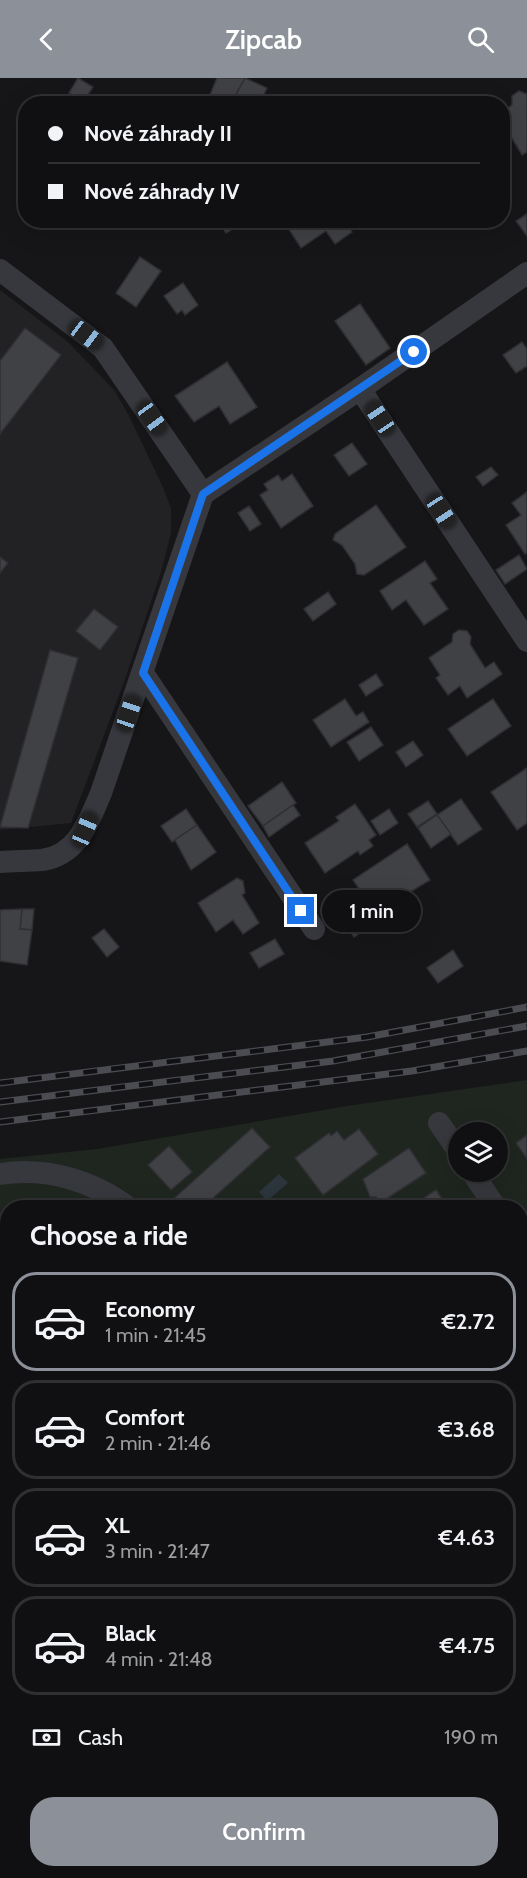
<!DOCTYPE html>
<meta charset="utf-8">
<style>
:root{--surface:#101012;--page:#19191b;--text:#f1f3f6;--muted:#9c9d9f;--line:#303032;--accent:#8c9099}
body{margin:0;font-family:Cabin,sans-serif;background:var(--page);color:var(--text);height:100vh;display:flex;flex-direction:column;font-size:22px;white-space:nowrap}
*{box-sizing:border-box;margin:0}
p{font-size:20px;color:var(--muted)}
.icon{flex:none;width:33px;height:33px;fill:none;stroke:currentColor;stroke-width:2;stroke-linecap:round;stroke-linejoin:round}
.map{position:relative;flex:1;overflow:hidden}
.panel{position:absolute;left:0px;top:1122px;width:528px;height:678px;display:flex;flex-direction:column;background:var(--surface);border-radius:24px 24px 0 0;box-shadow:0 6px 24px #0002,0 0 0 2px var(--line)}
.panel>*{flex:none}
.top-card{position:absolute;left:18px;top:18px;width:492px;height:132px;border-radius:24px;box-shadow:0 6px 24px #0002,0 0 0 2px var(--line);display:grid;align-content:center;height:132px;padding:0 30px;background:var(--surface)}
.fabs{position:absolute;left:448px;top:1044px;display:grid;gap:12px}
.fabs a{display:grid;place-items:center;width:60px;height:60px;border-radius:50%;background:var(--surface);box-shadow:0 6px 24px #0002,0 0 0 2px var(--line);font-size:30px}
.end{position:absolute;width:27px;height:27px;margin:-14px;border:8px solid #1a73e8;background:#fff;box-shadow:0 0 0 3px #fff}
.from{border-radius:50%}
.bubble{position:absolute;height:42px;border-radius:21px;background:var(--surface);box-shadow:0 6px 24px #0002,0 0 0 2px var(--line);font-size:20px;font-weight:600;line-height:42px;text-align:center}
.car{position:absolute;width:18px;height:36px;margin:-18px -9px;border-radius:8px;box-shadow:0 0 4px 2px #0007;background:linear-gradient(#222 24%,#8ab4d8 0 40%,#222 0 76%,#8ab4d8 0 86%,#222 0)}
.top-card b{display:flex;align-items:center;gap:21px;height:57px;font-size:22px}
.top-card b+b{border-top:2px solid var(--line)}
.top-card i{width:15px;height:15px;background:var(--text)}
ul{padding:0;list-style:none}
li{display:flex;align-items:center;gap:18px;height:99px;margin:0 12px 9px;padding:0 18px;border:3px solid var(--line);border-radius:24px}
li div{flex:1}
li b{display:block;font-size:22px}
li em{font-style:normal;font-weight:600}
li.active{border-color:var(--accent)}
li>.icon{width:54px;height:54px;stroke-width:1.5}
h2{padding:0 30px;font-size:27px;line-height:72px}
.pay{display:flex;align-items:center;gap:15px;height:66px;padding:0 30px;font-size:22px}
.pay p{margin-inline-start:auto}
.primary-button{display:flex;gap:12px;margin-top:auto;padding:12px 30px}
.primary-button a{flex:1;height:69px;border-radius:24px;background:var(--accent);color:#fff;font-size:24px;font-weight:600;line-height:69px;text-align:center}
header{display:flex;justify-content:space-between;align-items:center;height:78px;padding:0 30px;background:var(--accent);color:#fff;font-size:27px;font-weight:600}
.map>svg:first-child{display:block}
</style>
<header><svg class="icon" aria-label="back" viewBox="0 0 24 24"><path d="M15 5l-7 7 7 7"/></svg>Zipcab<svg class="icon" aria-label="search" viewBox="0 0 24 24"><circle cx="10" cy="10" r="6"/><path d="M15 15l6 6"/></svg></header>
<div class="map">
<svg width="527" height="1800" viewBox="0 0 527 1800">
<rect width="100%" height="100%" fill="#161618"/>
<!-- built -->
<path fill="#222225" d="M0,212L68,264L114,312L128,336L161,405L171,430V455L161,494L124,604L71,745L0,752Z"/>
<!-- green -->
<path fill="#1e261f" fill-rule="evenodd" d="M527,1002V1800H196L189,1793L520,1792V1130H8L7,1599L0,1593V1081L97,1071L347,1028ZM459,1054H498V1094H459Z"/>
<!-- water -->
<path fill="#2c353c" d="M279,1096L288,1105L267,1123L259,1114Z"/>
<!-- building -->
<g fill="#404145" stroke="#303034" stroke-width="1.5">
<path d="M78,0L93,9L83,24L69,15Z"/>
<path d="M217,0H245L231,26L207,24Z"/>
<path d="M245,0L267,10L259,26H231Z"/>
<path d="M519,13L527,16V74L522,77L502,43V34L512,27V18Z"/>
<path d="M527,136V158L516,143Z"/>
<path d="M221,142H236L239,147L226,155L219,144Z"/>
<path d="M283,142H344L352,154L335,166L326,153L301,170Z"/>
<path d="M140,179L161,193L136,229L116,215Z"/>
<path d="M183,205L198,227L185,237L182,232L177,236L164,218Z"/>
<path d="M360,226L390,270L366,287L335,243Z"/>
<path d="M25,250L61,277L0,356V283Z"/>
<path d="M522,264L527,271V288L516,295L503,277Z"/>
<path d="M227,284L257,329L230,346L219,328L194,344L175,318Z"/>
<path d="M352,365L367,386L349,398L334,377Z"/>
<path d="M491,389L498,397L483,408L476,399Z"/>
<path d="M292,396L313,428L281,450L260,417L268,412L264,406L278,397L282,403Z"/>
<path d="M527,414V475L525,476L506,447L521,437L512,425Z"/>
<path d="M376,427L406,469L364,497L357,496L355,486L342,467L333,462L335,456Z"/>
<path d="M249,428L261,446L250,453L238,435Z"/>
<path d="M519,477L527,491L505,506L496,492Z"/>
<path d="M0,479L8,485L0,495Z"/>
<path d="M425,483L437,501L430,505L448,531L424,547L406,522L392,532L380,513Z"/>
<path d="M328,514L336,526L313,543L304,531Z"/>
<path d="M94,531L118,549L100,572L76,553Z"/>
<path d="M459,552L467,553L471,559L470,566L485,590L494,584L502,596L467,620L460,608L448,617L436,600L440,597L429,580L452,564L453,556Z"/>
<path d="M50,572L78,580L28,750L0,749Z"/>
<path d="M376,596L383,607L366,618L359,607Z"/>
<path d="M345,621L356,638L363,634L369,644L331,669L313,642Z"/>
<path d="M493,621L511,648L467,678L448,651Z"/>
<path d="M371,649L383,667L359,683L347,664Z"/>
<path d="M413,663L423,677L406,689L396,674Z"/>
<path d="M527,690V745L517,752L491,714Z"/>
<path d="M282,704L296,725L263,748L248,728Z"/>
<path d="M461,721L482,751L458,767L437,737Z"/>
<path d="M428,723L437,736L417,749L408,736Z"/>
<path d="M355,726L376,757L369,762L373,768L360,777L358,773L325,795L305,765L339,743L336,739Z"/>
<path d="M293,727L300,737L269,759L263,748Z"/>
<path d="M186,731L197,747L172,764L161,748Z"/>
<path d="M389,731L398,745L380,757L371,743Z"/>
<path d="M437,737L451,756L431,770L418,750Z"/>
<path d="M197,747L216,774L191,792L175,762Z"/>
<path d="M407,766L430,802L397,822L390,812L369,825L353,802Z"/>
<path d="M237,800L243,803L245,815L242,817L259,845L243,856L233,842L216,854L198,825Z"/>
<path d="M362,830L373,846L354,859L343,843Z"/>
<path d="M22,831H34L32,852L20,851Z"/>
<path d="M22,831L20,851L32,852L27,887L0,883V832Z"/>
<path d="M104,851L119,869L107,879L92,860Z"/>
<path d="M275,861L284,876L259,890L250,875Z"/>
<path d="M453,872L463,888L438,905L427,890Z"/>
<path d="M252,1050L270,1069L202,1130H175L170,1124Z"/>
<path d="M359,1051L378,1076L323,1117L295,1080L329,1055L331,1058L337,1053L344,1062Z"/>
<path d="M527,1057V1081L516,1065Z"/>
<path d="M169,1068L192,1094L171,1112L148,1087Z"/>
<path d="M409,1070L426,1095L380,1125L376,1119H370L363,1101Z"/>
<path d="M436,1112L445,1125L439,1130H409Z"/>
<path d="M19,1122L28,1130H12Z"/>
<path d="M303,1123L309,1130H295Z"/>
<path d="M520,1212L523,1216L527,1213V1280L520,1271Z"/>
<path d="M0,1242L6,1249L0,1254Z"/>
<path d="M6,1286L8,1287V1311L0,1307V1299Z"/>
<path d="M520,1610L527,1617V1640L520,1647Z"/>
<path d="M520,1665L527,1671V1688L520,1695Z"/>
</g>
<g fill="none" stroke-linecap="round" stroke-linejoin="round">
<!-- path -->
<g stroke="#3d3f44" stroke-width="4" stroke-dasharray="3 4.5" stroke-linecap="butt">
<path d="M0,1445L8,1448"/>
<path d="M402,1792L409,1800"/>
</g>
<!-- minor -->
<g stroke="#37383d" stroke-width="22">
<path d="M0,192L103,270L203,416"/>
<path d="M360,311L527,563"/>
<path d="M203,416L360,311L527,195"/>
<path d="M143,595L314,851"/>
<path d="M0,784C14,783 28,783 42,782C78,777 89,743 101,715L203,416"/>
<path d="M439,1045L459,1074"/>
<path d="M472,1094L496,1130"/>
<path d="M0,1096C46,1089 92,1102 129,1130"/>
<path d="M520,1166L527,1175"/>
<path d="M520,1365L527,1359"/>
<path d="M520,1552L527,1559"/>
</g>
<defs>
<g id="rail">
<path d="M0,1005L367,959L527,929"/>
<path d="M0,1024L333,983L527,948"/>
<path d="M0,1044L412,993L527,973"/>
</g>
</defs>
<!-- rail casing -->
<use href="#rail" stroke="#4a4c52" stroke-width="7"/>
<!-- rail -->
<use href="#rail" stroke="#111113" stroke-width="4.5" stroke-dasharray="14" stroke-linecap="butt"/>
</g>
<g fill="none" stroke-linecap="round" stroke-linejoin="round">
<!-- route -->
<path stroke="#1a73e8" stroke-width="8" d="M301,833L143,595L203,416L414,274"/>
</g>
</svg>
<div class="fabs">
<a><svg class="icon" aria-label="layers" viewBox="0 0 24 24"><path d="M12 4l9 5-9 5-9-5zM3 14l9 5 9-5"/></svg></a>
</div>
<i class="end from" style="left:414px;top:274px"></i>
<i class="end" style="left:301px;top:833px"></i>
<div class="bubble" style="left:322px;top:812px;width:99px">1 min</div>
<i class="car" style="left:86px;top:257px;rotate:127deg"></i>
<i class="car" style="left:152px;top:340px;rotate:144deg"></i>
<i class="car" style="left:380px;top:340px;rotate:326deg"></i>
<i class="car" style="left:441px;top:433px;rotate:147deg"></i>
<i class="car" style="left:129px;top:635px;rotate:19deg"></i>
<i class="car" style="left:85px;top:752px;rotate:23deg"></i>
<div class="top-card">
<b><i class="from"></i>Nové záhrady II</b>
<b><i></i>Nové záhrady IV</b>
</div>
<section class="panel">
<h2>Choose a ride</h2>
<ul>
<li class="active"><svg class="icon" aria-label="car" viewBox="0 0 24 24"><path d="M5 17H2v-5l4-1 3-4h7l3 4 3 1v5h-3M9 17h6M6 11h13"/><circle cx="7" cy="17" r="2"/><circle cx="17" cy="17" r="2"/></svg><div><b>Economy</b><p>1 min · 21:45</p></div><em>€2.72</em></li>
<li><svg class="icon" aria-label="car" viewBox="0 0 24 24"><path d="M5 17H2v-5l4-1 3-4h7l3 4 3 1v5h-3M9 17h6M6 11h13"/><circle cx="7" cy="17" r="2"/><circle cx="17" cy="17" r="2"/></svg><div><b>Comfort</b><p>2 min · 21:46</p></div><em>€3.68</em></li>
<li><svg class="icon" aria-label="car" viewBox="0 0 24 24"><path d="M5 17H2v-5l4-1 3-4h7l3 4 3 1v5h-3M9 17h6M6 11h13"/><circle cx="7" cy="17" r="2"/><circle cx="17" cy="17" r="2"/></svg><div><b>XL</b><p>3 min · 21:47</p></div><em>€4.63</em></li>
<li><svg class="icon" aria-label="car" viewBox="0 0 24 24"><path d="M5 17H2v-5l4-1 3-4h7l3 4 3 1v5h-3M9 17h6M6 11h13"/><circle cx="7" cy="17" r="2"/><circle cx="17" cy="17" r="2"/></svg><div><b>Black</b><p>4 min · 21:48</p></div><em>€4.75</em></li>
</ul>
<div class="pay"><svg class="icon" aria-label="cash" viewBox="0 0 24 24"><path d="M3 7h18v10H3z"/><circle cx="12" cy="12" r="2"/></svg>Cash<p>190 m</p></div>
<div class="primary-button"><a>Confirm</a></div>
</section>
</div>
